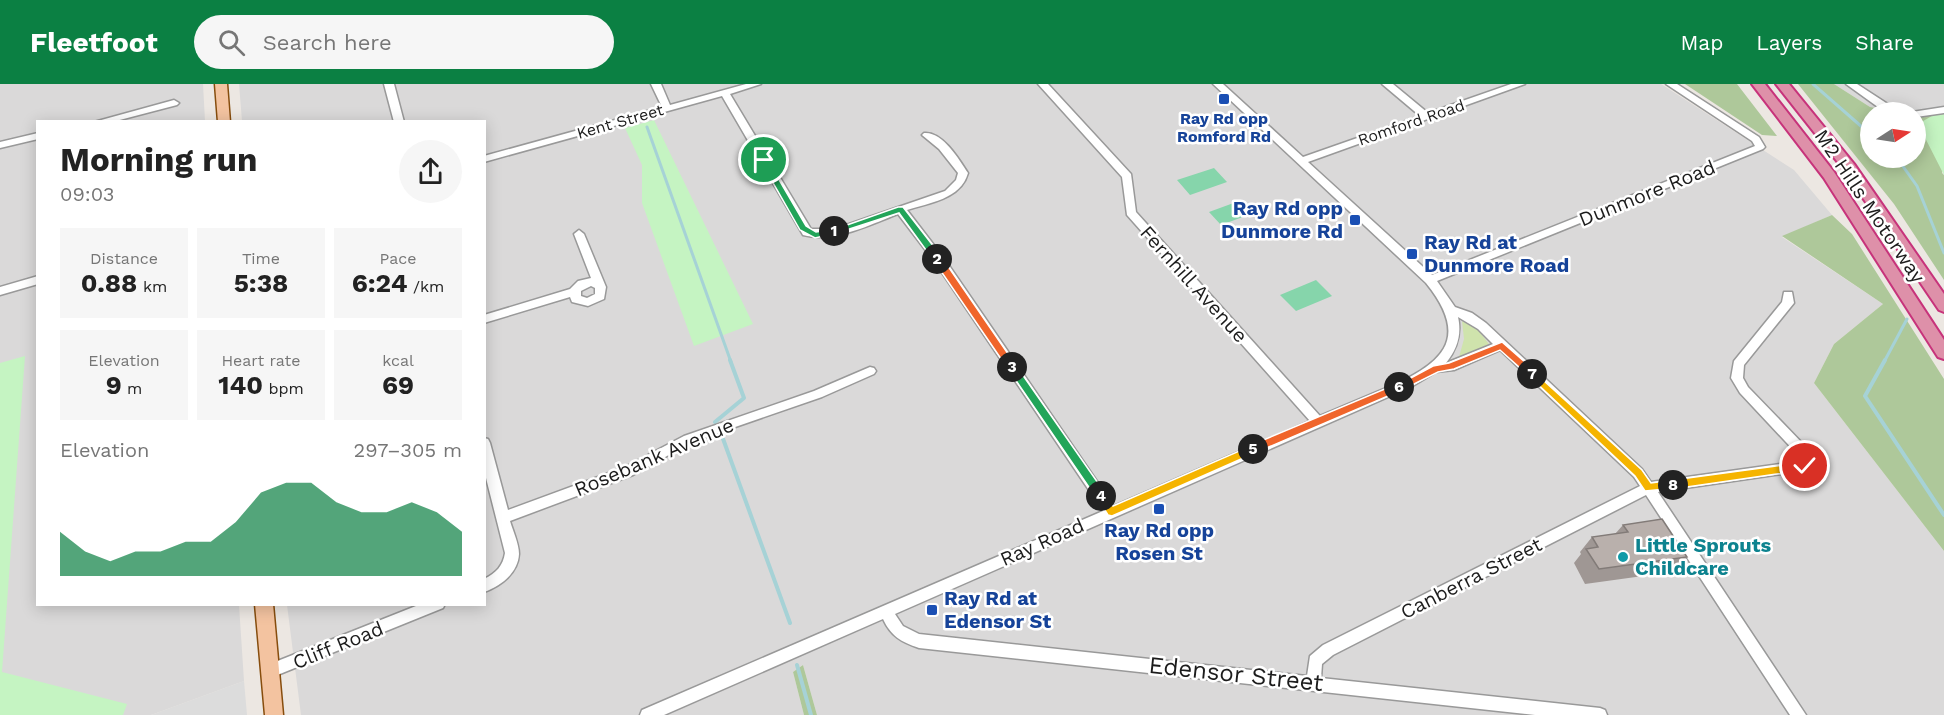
<!DOCTYPE html>
<html lang="en">
<head>
<meta charset="utf-8">
<style>
	:root { --surface:#fff; --page:#f6f6f6; --text:#222; --muted:#767676; --accent:#0b8043 }
	body { margin:0; font-family:"Work Sans",sans-serif; background:var(--page); color:var(--text); height:100vh; display:flex; flex-direction:column; font-size:22px; white-space:nowrap }
	* { box-sizing:border-box; margin:0 }
	p { font-size:20px; color:var(--muted) }
	.icon { flex:none; width:33px; height:33px; fill:none; stroke:currentColor; stroke-width:2; stroke-linecap:round; stroke-linejoin:round }
	.map { position:relative; flex:1; overflow:hidden }
	.details { position:absolute; left:36px; top:36px; width:450px; height:486px; display:flex; flex-direction:column; background:var(--surface); border-radius:0px; box-shadow:0 3px 15px #0003 }
	.details>* { flex:none }
	.needle { width:39px; rotate:78deg }
	.controls { position:absolute; left:1860px; top:18px; display:grid; gap:12px }
	.controls a { display:grid; place-items:center; width:66px; height:66px; border-radius:50%; background:var(--surface); box-shadow:0 3px 15px #0003; font-size:30px }
	.pin { position:absolute; display:grid; place-items:center; width:51px; height:51px; color:#fff; margin:-26px; border:3px solid #fff; border-radius:50%; box-shadow:0 2px 6px #0007 }
	.km { position:absolute; width:30px; height:30px; margin:-15px; border-radius:50%; background:#222; color:#fff; font-size:16px; line-height:30px; text-align:center }
	.round { display:grid; place-items:center; flex:none; width:63px; height:63px; border-radius:32px; background:var(--page) }
	.headline { display:flex; align-items:center; justify-content:space-between; height:102px; padding:0 24px }
	h1 { font-size:33px; font-weight:700; line-height:45px }
	.metrics { display:grid; grid-template-columns:repeat(3,1fr); gap:9px; height:102px; padding:6px 24px }
	.metrics div { display:grid; align-content:center; border-radius:0px; background:var(--page); text-align:center }
	.metrics b { font-size:26px; font-weight:700 }
	.metrics small { font-size:16px; font-weight:400 }
	.metrics p { font-size:16px }
	.chart { height:168px; padding:12px 24px }
	.chart p { display:flex; justify-content:space-between }
	.chart svg { width:100%; height:108px; margin-top:6px; fill:var(--accent); opacity:.7 }
	header { display:flex; align-items:center; gap:36px; box-sizing:border-box; height:84px; padding:0 30px; background:var(--accent); color:#fff }
	header strong { font-size:28px }
	nav { display:flex; gap:33px; margin-inline-start:auto; font-size:21px }
	.search { width:420px; height:54px; background:var(--page); display:flex; align-items:center; gap:15px; box-sizing:border-box; padding:0 21px; border-radius:33px; color:var(--muted); font-size:22px }
	.map>svg:first-child { display:block }
</style>
</head>
<body>
<header>
<strong>Fleetfoot</strong>
<div class="search"><svg class="icon" aria-label="search" viewBox="0 0 24 24"><circle cx="10" cy="10" r="6"/><path d="M15 15l6 6"/></svg>Search here</div>
<nav><a>Map</a><a>Layers</a><a>Share</a></nav>
</header>
<div class="map">
<svg width="1944" height="631" viewBox="0 0 1944 631">
	<rect width="100%" height="100%" fill="#ece7e2"/>
	<path fill="#dad9d9" d="M0,0H203L205,37L38,38V520L239,521L244,597L151,631H0Z
		M239,0H1661L1794,86L1832,131L1782,153L1883,220L1834,260L1814,299L1944,467V631H817L803,581L793,588L804,631H301L287,521L484,520V38L242,37Z
		M1834,0H1944V26L1897,28L1870,23Z"/>
	<path fill="#cfe3ac" d="M1462,237L1478,246L1489,260L1459,273L1464,255Z"/>
	<path fill="#aec89a" d="M1685,0H1737L1777,52L1762,51Z
		M1798,0H1834L1870,23L1897,28H1870V74H1916V28H1902L1944,25V78L1942,89L1944,91V196L1894,120Z
		M1832,131L1852,150L1944,295V467L1814,299L1834,260L1883,220L1782,152Z
		M803,581L817,631H804L793,588Z"/>
	<path fill="#c5f4c2" d="M1944,25V91L1918,40Z
		M654,36L753,240L694,262L642,119V81L625,44Z
		M25,272L2,588L127,620L123,631H0V279Z"/>
	<path fill="#86d5ab" d="M1214,84L1227,98L1190,111L1177,96Z
		M1239,117L1251,130L1221,141L1209,128Z
		M1316,196L1332,212L1296,227L1280,211Z"/>
	<path fill="#dcdcdc" d="M244,597L247,631H151Z"/>
	<g fill="none" stroke-linecap="round" stroke-linejoin="round">
		<path stroke="#a6d2d6" stroke-width="3" d="M1813,0L1870,50
			M647,43L731,278
			M1897,74L1917,102L1944,169
			M1884,278L1907,235"/>
		<path stroke="#a6d2d6" stroke-width="4" d="M1885,276L1865,312L1944,431
			M715,338L744,314L730,276
			M722,352L790,539
			M797,581L811,631"/>
		<g stroke="#999" stroke-width="3">
			<path id="minor" d="M384,0H394L404,38H394Z
				M651,0H661L670,21L746,0H761L730,10L811,145H827L849,140L945,107L956,96L958,89L939,65L922,51L924,49C942,47 959,75 968,89C961,115 929,119 907,126L944,174L1114,422L1310,337L1127,131L1122,93L1038,0H1048L1131,90L1136,128L1320,332C1341,323 1363,314 1384,305C1440,281 1473,257 1426,199L1213,0H1223L1303,73L1420,32L1382,0H1393L1428,29L1511,0H1525L1308,78L1432,191L1755,62L1752,57L1666,0H1677L1759,53L1765,63L1763,65L1437,197L1455,223L1472,229L1486,239L1642,385L1651,398L1801,377L1799,372L1740,309L1731,294L1734,277L1782,218L1784,208H1792L1794,219L1744,281L1743,294L1748,303L1807,364L1814,375L1809,386L1658,408L1806,631H1790L1646,411L1333,571L1322,580L1321,594L1600,624L1605,626L1607,631H1535L919,564C901,558 891,552 883,535L664,631H640L642,626L1103,427L936,180L898,130C869,141 835,159 803,151L722,12L484,78V72L662,23ZM1458,233L1478,245L1493,260L1446,279C1457,265 1462,251 1458,233ZM1500,266L1634,393L1640,402L1323,561L1310,572L1307,592L919,550L903,542L895,530L1411,303L1436,288L1454,286Z
				M1846,0H1857L1900,28H1888L1882,26Z
				M174,16L179,19L177,21L112,38H94Z
				M1944,23V29L1916,33V28H1912Z
				M38,49V55L0,64V58Z
				M579,146L584,150L606,203L604,215L588,222L572,218L570,213L484,239V231L570,205L578,197L591,194L574,150ZM591,202L595,204V210L587,214L581,212V207Z
				M38,192V200L0,211V203Z
				M870,283L874,284L876,287L874,290L822,313L692,358L633,391L510,437C513,447 519,460 519,470C518,489 501,502 484,508V495C496,489 503,482 505,469L484,386V354L488,355L490,359L508,426L625,383L684,352L814,307Z
				M421,520H445L443,524L270,594L265,592L263,587L265,582Z"/>
		</g>
		<g stroke="#874d0d" stroke-width="3">
			<path id="major" d="M215,0H227L230,38H218Z
				M255,520H273L283,631H265Z"/>
		</g>
		<g stroke="#c7337b" stroke-width="4">
			<path id="highway" d="M1752,0H1765L1834,88L1944,256V275L1938,273L1824,94Z
				M1776,0H1789L1854,80L1944,210V228L1939,226L1844,86Z"/>
		</g>
		<use href="#minor" fill="#fff" fill-rule="evenodd"/>
		<use href="#major" fill="#f3c3a0" fill-rule="evenodd"/>
		<use href="#highway" fill="#de90a9" fill-rule="evenodd"/>
	</g>
	<path fill="#9f9794" d="M1623,441L1687,473L1672,488L1585,500L1574,479L1581,470L1580,468L1592,453L1615,450Z"/>
	<path fill="#b9b0ac" stroke="#827b78" stroke-width="1.5" d="M1662,435L1687,473L1599,485L1586,465L1598,463L1592,453L1628,448L1623,441Z"/>
	<path fill="#22a559" stroke="#fff" stroke-width="1.5" d="M761,75H767L806,142L816,148L837,145V149L815,154L800,146L760,76Z"/>
	<path fill="#22a559" stroke="#fff" stroke-width="1.5" d="M898,123H903L941,172V177H934L899,129L834,150L830,147Z"/>
	<path fill="#f0652b" stroke="#fff" stroke-width="1.5" d="M934,172H941L1015,280V285H1008L934,177Z"/>
	<path fill="#22a559" stroke="#fff" stroke-width="1.5" d="M1012,279L1015,280L1105,409V415H1097L1008,285V280Z"/>
	<path fill="#f5b400" stroke="#fff" stroke-width="1.5" d="M1253,361L1258,365L1257,368L1112,432L1108,431L1096,412L1097,409H1105L1113,422Z"/>
	<path fill="#f0652b" stroke="#fff" stroke-width="1.5" d="M1399,299L1404,303L1402,306L1257,368L1253,369L1248,365L1249,362Z"/>
	<path fill="#f0652b" stroke="#fff" stroke-width="1.5" d="M1502,258L1535,287V292H1529L1500,266L1454,285L1438,288L1402,306H1396L1394,303L1433,282L1449,279Z"/>
	<path fill="#f5b400" stroke="#fff" stroke-width="1.5" d="M1532,286L1642,386L1651,399L1673,396L1678,401L1676,404L1645,407L1635,392L1529,292L1527,290Z"/>
	<path fill="#f5b400" stroke="#fff" stroke-width="1.5" d="M1805,378L1810,382L1805,386L1673,405L1667,401L1673,396Z"/>
	<g fill="#1a4fb4" stroke="#fff" stroke-width="2">
		<rect x="1218" y="9" width="12" height="12" rx="3"/>
		<rect x="1349" y="130" width="12" height="12" rx="3"/>
		<rect x="1406" y="164" width="12" height="12" rx="3"/>
		<rect x="1153" y="419" width="12" height="12" rx="3"/>
		<rect x="926" y="520" width="12" height="12" rx="3"/>
	</g>
	<circle fill="#0f9aa8" stroke="#fff" stroke-width="2" cx="1623" cy="473" r="6"/>
	<g text-anchor="middle" stroke-width="5" stroke-linejoin="round" paint-order="stroke">
		<g font-size="16" font-weight="bold" fill="#164399" stroke="#fff">
			<text x="1224" y="40">Ray Rd opp<tspan x="1224" dy="18">Romford Rd</tspan></text>
		</g>
		<g font-size="16" fill="#1c1c1c" stroke="#fff">
			<text transform="translate(620 37) rotate(-16)" y="6">Kent Street</text>
			<text transform="translate(1411 38) rotate(-19)" y="6">Romford Road</text>
		</g>
		<g font-size="20" fill="#1c1c1c" stroke="#fff">
			<text transform="translate(1647 109) rotate(-22)" y="7">Dunmore Road</text>
			<text transform="translate(1870 122) rotate(56)" y="7">M2 Hills Motorway</text>
			<text transform="translate(1194 200) rotate(48)" y="7">Fernhill Avenue</text>
			<text transform="translate(654 373) rotate(-23)" y="7">Rosebank Avenue</text>
			<text transform="translate(1042 458) rotate(-24)" y="7">Ray Road</text>
			<text transform="translate(1471 494) rotate(-27)" y="7">Canberra Street</text>
			<text transform="translate(338 561) rotate(-22)" y="7">Cliff Road</text>
		</g>
		<g font-size="20" font-weight="bold" fill="#164399" stroke="#fff" text-anchor="start">
			<text x="1343" y="131" text-anchor="end">Ray Rd opp<tspan x="1343" dy="23">Dunmore Rd</tspan></text>
			<text x="1424" y="165">Ray Rd at<tspan x="1424" dy="23">Dunmore Road</tspan></text>
			<text x="1159" y="453" text-anchor="middle">Ray Rd opp<tspan x="1159" dy="23">Rosen St</tspan></text>
			<text x="944" y="521">Ray Rd at<tspan x="944" dy="23">Edensor St</tspan></text>
		</g>
		<g font-size="20" font-weight="bold" fill="#0d838f" stroke="#fff" text-anchor="start">
			<text x="1635" y="468">Little Sprouts<tspan x="1635" dy="23">Childcare</tspan></text>
		</g>
		<g font-size="24" fill="#1c1c1c" stroke="#fff">
			<text transform="translate(1236 590) rotate(6)" y="8">Edensor Street</text>
		</g>
	</g>
</svg>
<div class="controls">
<a><svg class="needle" viewBox="-14 -14 28 28"><path d="M0-13l5 13h-10z" fill="#e53935"/><path d="M0 13l5-13h-10z" fill="#767676"/></svg></a>
</div>
<div class="pin" style="left:764px;top:76px;background:#1e9e55"><svg class="icon" aria-label="arrive" viewBox="0 0 24 24"><path d="M6 21V4h12l-3 4 3 4H6"/></svg></div>
<div class="pin" style="left:1805px;top:382px;background:#d93025"><svg class="icon" aria-label="check" viewBox="0 0 24 24"><path d="M5 12l5 5 9-10"/></svg></div>
<b class="km" style="left:834px;top:147px">1</b>
<b class="km" style="left:937px;top:175px">2</b>
<b class="km" style="left:1012px;top:283px">3</b>
<b class="km" style="left:1101px;top:412px">4</b>
<b class="km" style="left:1253px;top:365px">5</b>
<b class="km" style="left:1399px;top:303px">6</b>
<b class="km" style="left:1532px;top:290px">7</b>
<b class="km" style="left:1673px;top:401px">8</b>
<section class="details">
<div class="headline"><div><h1>Morning run</h1><p>09:03</p></div><a class="round"><svg class="icon" aria-label="share" viewBox="0 0 24 24"><path d="M12 15V3M7 8l5-5 5 5M5 13v7h14v-7"/></svg></a></div>
<div class="metrics">
<div><p>Distance</p><b>0.88<small> km</small></b></div>
<div><p>Time</p><b>5:38</b></div>
<div><p>Pace</p><b>6:24<small> /km</small></b></div>
</div>
<div class="metrics">
<div><p>Elevation</p><b>9<small> m</small></b></div>
<div><p>Heart rate</p><b>140<small> bpm</small></b></div>
<div><p>kcal</p><b>69</b></div>
</div>
<div class="chart"><p><span>Elevation</span>297–305 m</p>
<svg viewBox="0 0 160 44" preserveAspectRatio="none"><path d="M0 44V26L10 34L20 38L30 34L40 34L50 30L60 30L70 22L80 10L90 6L100 6L110 14L120 18L130 18L140 14L150 18L160 26V44z"/></svg>
</div>
</section>
</div>
</body>
</html>
